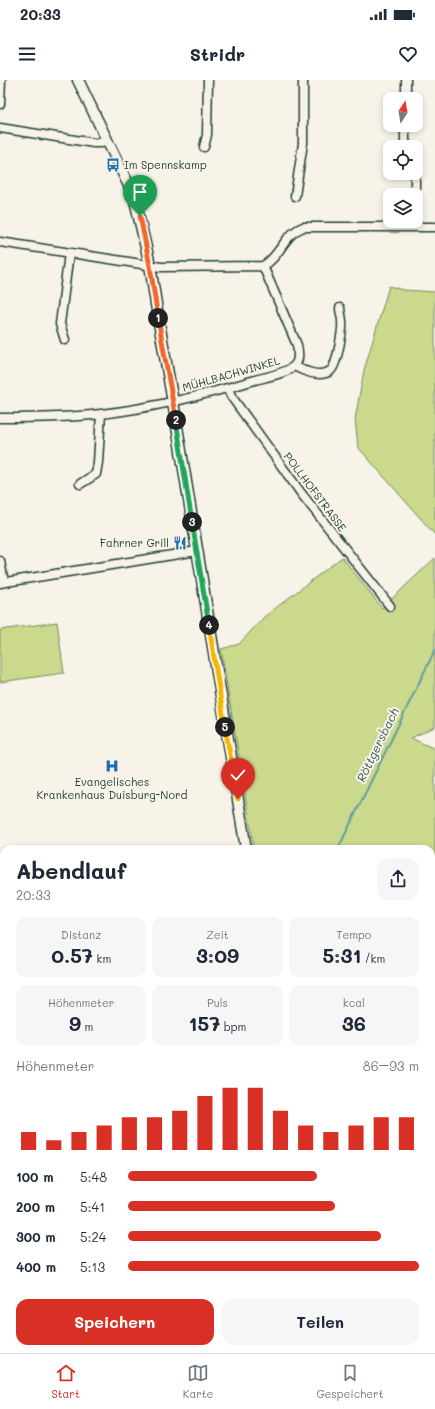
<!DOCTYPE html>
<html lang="de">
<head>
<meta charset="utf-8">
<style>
	:root { --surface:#fff; --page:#f6f6f7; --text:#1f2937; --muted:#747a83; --line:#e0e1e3; --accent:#d93025 }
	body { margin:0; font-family:Mali,sans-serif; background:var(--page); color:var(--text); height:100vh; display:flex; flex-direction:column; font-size:15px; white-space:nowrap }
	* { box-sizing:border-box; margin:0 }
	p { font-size:13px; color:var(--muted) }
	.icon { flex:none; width:22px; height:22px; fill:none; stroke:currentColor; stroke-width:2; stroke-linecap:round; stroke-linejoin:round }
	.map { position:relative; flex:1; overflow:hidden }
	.sheet { position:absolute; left:0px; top:765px; width:435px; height:508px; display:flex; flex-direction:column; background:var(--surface); border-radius:12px 12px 0 0; box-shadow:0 2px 6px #0003 }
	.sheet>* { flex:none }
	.needle { width:26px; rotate:12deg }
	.fabs { position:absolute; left:383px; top:12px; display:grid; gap:8px }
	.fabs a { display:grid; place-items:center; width:40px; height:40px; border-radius:8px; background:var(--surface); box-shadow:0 2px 6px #0003; font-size:20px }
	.pin { position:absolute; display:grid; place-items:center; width:34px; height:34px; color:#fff; margin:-41px -17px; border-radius:50% 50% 50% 0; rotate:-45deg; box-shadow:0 0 4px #0007 }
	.pin .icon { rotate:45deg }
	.km { position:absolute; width:20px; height:20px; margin:-10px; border-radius:50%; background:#222; color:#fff; font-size:11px; line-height:20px; text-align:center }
	.round { display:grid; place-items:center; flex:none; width:42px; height:42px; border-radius:12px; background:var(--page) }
	.overview { display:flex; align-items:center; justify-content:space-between; height:68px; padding:0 16px }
	h1 { font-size:22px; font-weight:800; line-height:30px }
	.metrics { display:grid; grid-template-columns:repeat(3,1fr); gap:6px; height:68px; padding:4px 16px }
	.metrics div { display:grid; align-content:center; border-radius:10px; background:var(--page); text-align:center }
	.metrics b { font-size:20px; font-weight:800 }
	.metrics small { font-size:11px; font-weight:400 }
	.metrics p { font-size:11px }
	.chart { height:112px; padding:8px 16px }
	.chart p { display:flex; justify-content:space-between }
	.chart svg { width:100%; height:72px; margin-top:4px; stroke:var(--accent); stroke-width:6 }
	.button { display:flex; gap:8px; margin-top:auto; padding:8px 16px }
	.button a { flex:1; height:46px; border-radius:12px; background:var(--accent); color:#fff; font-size:16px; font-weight:800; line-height:46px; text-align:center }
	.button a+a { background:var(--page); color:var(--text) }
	ul { padding:0 16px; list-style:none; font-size:13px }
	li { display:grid; grid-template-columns:64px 48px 1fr; align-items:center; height:30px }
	li i { height:10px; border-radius:5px; background:var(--accent) }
	.status { display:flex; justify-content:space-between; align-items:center; height:28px; padding:0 20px; background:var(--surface); direction:ltr }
	.status svg { height:11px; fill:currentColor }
	header { display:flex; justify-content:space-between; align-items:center; height:52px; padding:0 16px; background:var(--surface); font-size:18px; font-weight:800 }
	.dock { display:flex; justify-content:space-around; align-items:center; height:56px; border-top:1px solid var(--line); background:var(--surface); font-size:11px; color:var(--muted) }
	.dock a { display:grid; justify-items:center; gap:2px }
	.dock .active { color:var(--accent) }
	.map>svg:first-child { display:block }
</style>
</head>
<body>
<div class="status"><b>20:33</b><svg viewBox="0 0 49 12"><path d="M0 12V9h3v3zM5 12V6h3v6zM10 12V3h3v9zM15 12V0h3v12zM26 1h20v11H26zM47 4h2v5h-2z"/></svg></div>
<header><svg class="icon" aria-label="menu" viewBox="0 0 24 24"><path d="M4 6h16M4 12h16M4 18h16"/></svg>Stridr<svg class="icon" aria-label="heart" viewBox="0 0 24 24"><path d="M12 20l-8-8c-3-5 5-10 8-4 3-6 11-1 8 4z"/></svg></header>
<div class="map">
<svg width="435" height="1273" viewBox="0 0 435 1273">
	<rect width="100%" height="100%" fill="#f7f3e8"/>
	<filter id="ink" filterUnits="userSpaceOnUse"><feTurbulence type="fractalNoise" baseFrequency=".025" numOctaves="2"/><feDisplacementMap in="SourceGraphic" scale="8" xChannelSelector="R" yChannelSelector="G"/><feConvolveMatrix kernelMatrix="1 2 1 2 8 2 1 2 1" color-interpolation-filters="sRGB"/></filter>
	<g filter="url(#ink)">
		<path fill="#cbd98d" stroke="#758b60" d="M389,206L403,210L435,212V455L358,367L355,339L364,290Z
			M342,477L382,528L435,478V647L411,658L435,669V807L431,810V769H254L221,569L239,564L264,537Z
			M57,542L64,593L0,602V550Z
			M435,830V925L431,923V833Z
			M0,941L4,944V1111L0,1112Z
			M0,1130H4V1269H307L310,1273H0Z"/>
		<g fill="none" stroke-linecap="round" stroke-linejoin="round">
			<path stroke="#619da1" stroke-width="2" d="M338,769L435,570"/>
			<path stroke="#8dddea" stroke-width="12" d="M0,896L4,899
				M321,1269L324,1273"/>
			<g stroke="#1f3d34" stroke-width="11">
				<path id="minor" d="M406,19V0
					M0,24L1,0
					M405,45V61L408,67
					M0,48L94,63H101L107,61
					M204,67L207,55L208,0
					M415,115V93
					M295,116L303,63V0
					M0,162L161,187L263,186C281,176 283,155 303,147H435
					M65,260L60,244L69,173
					M294,286C303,291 320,298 330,291C337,287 343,249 342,241C342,237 340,232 340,228
					M228,308L231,316L301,413L390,526
					M0,338C34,338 67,338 101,334C153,328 205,315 255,300C266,297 288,293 295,285C300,279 298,271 297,265L263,186
					M80,404L96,394L98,382L101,334
					M0,481L4,502
					M0,503L197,471
					M431,994L435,995"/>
			</g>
			<g stroke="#1f3d34" stroke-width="13">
				<path id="tertiary" d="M78,0L134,116L150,185L158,237L173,322L246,769
					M431,1103L435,1104
					M0,1124L4,1123
					M378,1269L382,1273"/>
			</g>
			<use href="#minor" stroke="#f7f3e8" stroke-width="8"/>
			<use href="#tertiary" stroke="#f7f3e8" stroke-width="10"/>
		</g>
	</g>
	<g fill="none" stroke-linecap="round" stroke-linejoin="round" filter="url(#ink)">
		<g stroke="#fff" stroke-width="8">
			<path id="split-1" d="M140,136L150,186L158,238"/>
		</g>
		<g stroke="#fff" stroke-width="8">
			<path id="split-2" d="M158,238L176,340"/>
		</g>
		<g stroke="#fff" stroke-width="8">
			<path id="split-3" d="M176,340L192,442"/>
		</g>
		<g stroke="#fff" stroke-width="8">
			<path id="split-4" d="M192,442L209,545"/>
		</g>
		<g stroke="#fff" stroke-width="8">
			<path id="split-5" d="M209,545L225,647"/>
		</g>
		<g stroke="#fff" stroke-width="8">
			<path id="split-6" d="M225,647L238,719"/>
		</g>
		<use href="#split-1" stroke="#f0652b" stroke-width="5"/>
		<use href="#split-2" stroke="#f0652b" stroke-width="5"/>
		<use href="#split-3" stroke="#22a559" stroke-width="5"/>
		<use href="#split-4" stroke="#22a559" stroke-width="5"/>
		<use href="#split-5" stroke="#f5b400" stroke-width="5"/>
		<use href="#split-6" stroke="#f5b400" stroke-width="5"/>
	</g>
	<defs>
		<g id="bus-bare" transform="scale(1.08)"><path d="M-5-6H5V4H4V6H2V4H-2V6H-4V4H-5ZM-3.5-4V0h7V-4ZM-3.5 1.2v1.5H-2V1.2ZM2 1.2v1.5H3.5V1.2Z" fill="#1f6fb2" stroke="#f7f3e8" stroke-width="2.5" paint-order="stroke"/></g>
		<g id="restaurant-bare" transform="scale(1.08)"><path d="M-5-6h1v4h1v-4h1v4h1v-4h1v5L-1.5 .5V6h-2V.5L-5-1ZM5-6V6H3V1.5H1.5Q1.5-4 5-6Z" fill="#1f6fb2" stroke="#f7f3e8" stroke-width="2.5" paint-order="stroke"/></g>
		<g id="hospital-bare" transform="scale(1.08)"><path d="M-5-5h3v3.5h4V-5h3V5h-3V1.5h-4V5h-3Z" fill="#1f6fb2" stroke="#f7f3e8" stroke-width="2.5" paint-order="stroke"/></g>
	</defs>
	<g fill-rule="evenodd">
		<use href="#bus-bare" x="113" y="85"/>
		<use href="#restaurant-bare" x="180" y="463"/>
		<use href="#hospital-bare" x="112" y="686"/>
	</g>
	<g text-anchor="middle" stroke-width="4" stroke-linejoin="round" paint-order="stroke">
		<g font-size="11" fill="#1f3d34" stroke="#f7f3e8" text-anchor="start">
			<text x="124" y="89">Im Spennskamp</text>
			<text x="169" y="467" text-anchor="end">Fahrner Grill</text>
			<text x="112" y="706" text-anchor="middle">Evangelisches<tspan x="112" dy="13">Krankenhaus Duisburg-Nord</tspan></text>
		</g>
		<g font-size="11" fill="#1f3d34" stroke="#f7f3e8">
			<text transform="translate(231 294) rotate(-16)" y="4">MÜHLBACHWINKEL</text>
			<text transform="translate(315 412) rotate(53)" y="4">POLLHOFSTRASSE</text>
		</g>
		<g font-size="12" font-style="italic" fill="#355d58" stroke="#f7f3e8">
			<text transform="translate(378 665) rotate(-64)" y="4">Röttgersbach</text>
		</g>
	</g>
</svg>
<div class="fabs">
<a><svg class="needle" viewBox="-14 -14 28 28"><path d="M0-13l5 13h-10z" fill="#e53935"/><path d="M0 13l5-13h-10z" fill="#747a83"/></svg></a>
<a><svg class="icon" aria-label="locate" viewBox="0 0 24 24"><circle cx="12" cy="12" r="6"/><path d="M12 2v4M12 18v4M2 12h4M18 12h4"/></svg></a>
<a><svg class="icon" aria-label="layers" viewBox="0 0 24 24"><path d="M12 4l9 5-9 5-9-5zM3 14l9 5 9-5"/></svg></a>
</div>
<div class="pin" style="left:140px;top:136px;background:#1e9e55"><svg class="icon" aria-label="arrive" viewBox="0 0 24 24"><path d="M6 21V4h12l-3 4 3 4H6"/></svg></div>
<div class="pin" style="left:238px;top:719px;background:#d93025"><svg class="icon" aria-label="check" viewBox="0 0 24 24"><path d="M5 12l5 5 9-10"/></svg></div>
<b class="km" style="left:158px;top:238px">1</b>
<b class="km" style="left:176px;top:340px">2</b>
<b class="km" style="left:192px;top:442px">3</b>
<b class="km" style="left:209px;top:545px">4</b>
<b class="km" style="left:225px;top:647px">5</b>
<section class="sheet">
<div class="overview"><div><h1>Abendlauf</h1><p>20:33</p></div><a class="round"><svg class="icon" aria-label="share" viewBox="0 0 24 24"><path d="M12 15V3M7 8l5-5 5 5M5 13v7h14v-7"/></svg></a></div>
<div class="metrics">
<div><p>Distanz</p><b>0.57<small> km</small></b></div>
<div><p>Zeit</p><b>3:09</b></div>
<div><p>Tempo</p><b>5:31<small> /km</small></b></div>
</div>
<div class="metrics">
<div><p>Höhenmeter</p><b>9<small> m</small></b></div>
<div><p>Puls</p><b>157<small> bpm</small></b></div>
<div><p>kcal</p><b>36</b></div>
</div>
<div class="chart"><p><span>Höhenmeter</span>86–93 m</p>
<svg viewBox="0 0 160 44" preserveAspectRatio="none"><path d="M5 44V33M15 44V38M25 44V33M35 44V29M45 44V24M55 44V24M65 44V20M75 44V11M85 44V6M95 44V6M105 44V20M115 44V29M125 44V33M135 44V29M145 44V24M155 44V24"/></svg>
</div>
<ul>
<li><b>100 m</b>5:48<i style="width:65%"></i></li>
<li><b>200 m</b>5:41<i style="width:71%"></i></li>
<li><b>300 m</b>5:24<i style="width:87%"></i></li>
<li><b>400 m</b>5:13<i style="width:100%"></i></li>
</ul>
<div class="button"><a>Speichern</a><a>Teilen</a></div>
</section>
</div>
<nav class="dock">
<a class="active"><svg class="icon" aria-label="home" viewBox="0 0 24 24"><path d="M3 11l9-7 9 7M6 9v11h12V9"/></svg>Start</a>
<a><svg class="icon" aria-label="map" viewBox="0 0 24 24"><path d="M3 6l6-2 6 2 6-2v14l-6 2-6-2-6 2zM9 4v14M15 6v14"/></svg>Karte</a>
<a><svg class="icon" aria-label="saved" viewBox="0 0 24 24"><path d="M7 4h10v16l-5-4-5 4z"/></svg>Gespeichert</a>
</nav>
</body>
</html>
